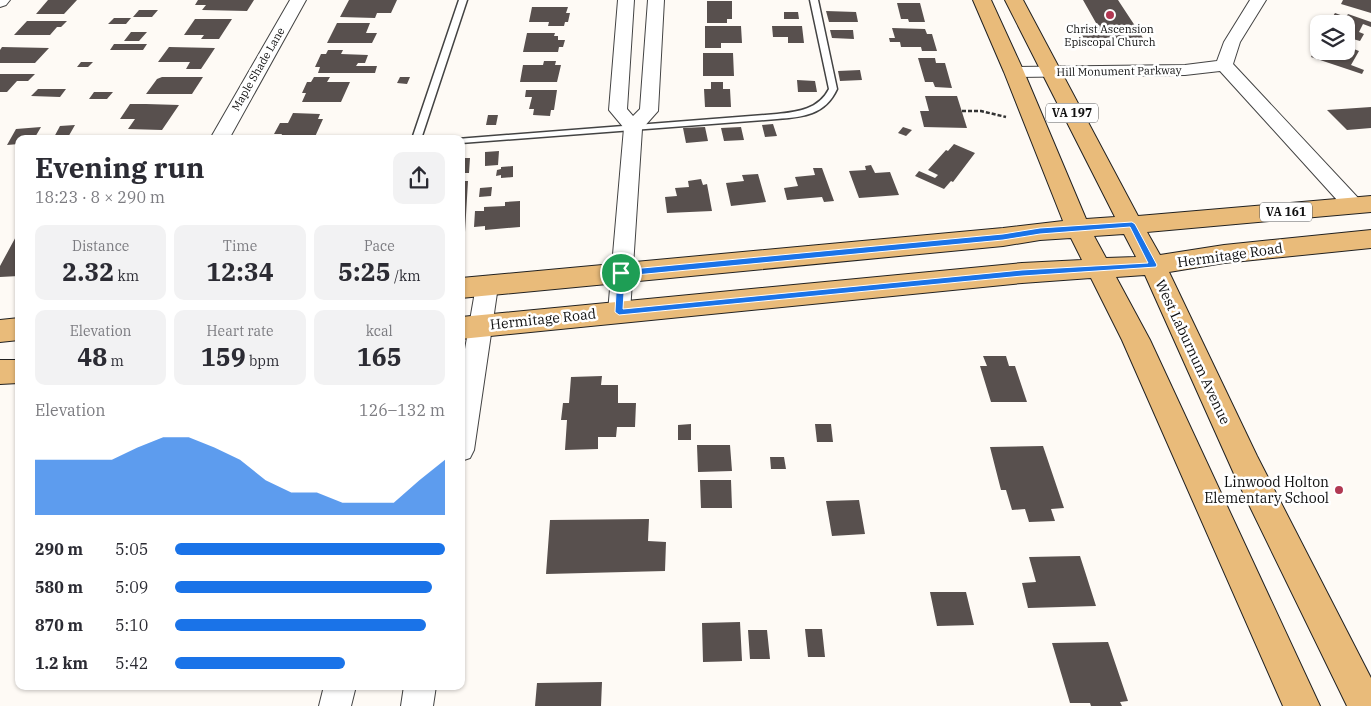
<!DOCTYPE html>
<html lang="en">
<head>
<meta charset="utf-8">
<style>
	:root { --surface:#fff; --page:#f2f2f3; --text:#2b2b33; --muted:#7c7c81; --accent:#1a73e8 }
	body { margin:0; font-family:"IBM Plex Serif",serif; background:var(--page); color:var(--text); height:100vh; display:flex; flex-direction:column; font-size:19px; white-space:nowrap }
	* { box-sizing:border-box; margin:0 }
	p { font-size:16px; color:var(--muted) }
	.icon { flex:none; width:28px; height:28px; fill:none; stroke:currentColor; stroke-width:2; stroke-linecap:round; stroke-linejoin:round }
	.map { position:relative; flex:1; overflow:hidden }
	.drawer { position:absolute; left:15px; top:135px; width:450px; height:555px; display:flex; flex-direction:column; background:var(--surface); border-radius:10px; box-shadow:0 1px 4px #0004 }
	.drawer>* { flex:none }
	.buttons { position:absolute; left:1310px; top:15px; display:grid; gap:10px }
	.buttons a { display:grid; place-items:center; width:45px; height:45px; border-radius:10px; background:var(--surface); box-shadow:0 1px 4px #0004; font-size:25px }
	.pin { position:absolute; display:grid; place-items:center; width:42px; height:42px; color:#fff; margin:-21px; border:2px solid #fff; border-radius:50%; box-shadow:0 1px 5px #0007 }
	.round { display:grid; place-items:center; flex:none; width:52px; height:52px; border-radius:10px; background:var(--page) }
	.summary { display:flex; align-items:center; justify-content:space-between; height:85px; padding:0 20px }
	h1 { font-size:28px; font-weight:700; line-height:38px }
	.figures { display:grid; grid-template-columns:repeat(3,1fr); gap:8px; height:85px; padding:5px 20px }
	.figures div { display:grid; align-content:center; border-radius:10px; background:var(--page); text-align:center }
	.figures b { font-size:25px; font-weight:700 }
	.figures small { font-size:14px; font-weight:400 }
	.figures p { font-size:14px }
	.chart { height:140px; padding:10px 20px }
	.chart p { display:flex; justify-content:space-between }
	.chart svg { width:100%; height:90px; margin-top:5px; fill:var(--accent); opacity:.7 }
	ul { padding:0 20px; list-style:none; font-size:16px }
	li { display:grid; grid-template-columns:80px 60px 1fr; align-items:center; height:38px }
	li i { height:12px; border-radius:6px; background:var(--accent) }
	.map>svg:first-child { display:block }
</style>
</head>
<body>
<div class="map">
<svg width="1371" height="706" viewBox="0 0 1371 706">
	<rect width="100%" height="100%" fill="#fefaf5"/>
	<path fill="#58504e" d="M48,0H77L64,14H36Z
		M198,0H254L247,11L202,10L206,5H195Z
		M349,0H397L391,13H377L375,18L340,17Z
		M1083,0H1118L1143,38L1084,39L1079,30H1100Z
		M1343,0H1371V13L1341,4Z
		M707,1H732V19H727V23H707Z
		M897,3H920L925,22H909L908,19H901Z
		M532,7H568L566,13H570L568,22H565L564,26H548L549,22H529Z
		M139,10H158L152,17H133Z
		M826,11L856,12L858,22H829Z
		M784,12H798L799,19H784Z
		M1335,13L1346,17L1348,14L1371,22V27L1363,24L1359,32L1364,34L1360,41L1346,37V24H1328Z
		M114,18H131L126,24H108Z
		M195,19H232L219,39H201L204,35H184Z
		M27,21H67L61,27H57L50,35H14Z
		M337,23H370L366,33H377L372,43H327Z
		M705,26H741L742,43H721V48H705Z
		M772,26H802L804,43H788V37H773Z
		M892,28L925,29L927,34H932L937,51H922L921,47H901L900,42H890L889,38H895Z
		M830,30H853L854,39L832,38Z
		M131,32H147L139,41H124Z
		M527,33H555L554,36H558V40H565L563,47H559L558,52H523Z
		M1319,42V51H1346V46L1359,51L1351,65L1364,70L1362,74L1311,57Z
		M114,44H147L143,50H110Z
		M2,47L49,48L35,63H0V50Z
		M169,47L215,48L201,69H186L190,62H158Z
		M328,50H343L341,54L368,55L365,63H358L356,66H377L375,73H318L320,67H315L321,54H326Z
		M703,53H733L734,76H703Z
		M918,58H935L936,63H945L952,88L935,87L933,82H925Z
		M544,61H556L555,65H561L557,82H520L523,65H543Z
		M81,62H93L88,67H77Z
		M860,70L862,80L840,81L838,71Z
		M0,74H35L28,81H17L7,92H0Z
		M162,77H203L192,94H146L157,79Z
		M314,77H330L327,82H350L341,102H302L306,93H302L307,82H311Z
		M400,77H410L407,84L397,83Z
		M797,80L815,81L817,92H798Z
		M711,82H723V89H730L731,107H705L704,89H711Z
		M38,89H66L60,97L31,96Z
		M526,90H557L554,110H551L550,116L533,115L534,109H529L532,97H525Z
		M94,92H113L107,99H89Z
		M925,96H957L967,128L924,127L920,111H929Z
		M130,104H146L179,105L162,130L128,129L135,119H120Z
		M1371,107V128L1347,130L1327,110Z
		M293,113L320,114L318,119H323L314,139H280L282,134H274L280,123H288Z
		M488,115H498L496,125H486Z
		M773,124L777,136L765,137L762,125Z
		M75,125L67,139H53L60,126Z
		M41,127L34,139H19V144L7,145L16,129Z
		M705,127L708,141L686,143L683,128Z
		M741,127L744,140L724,141L721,128Z
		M903,127L912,130L906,136L898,133Z
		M954,144L975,153L953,182L951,181L944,189L915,176L919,171L935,178L938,175L928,170L946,150L948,151Z
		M499,151L498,165L485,166V152Z
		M461,158H470L469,173H461Z
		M871,165L875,173L890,172L899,195L859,198L849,171L866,170L865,166Z
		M513,166V177L501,178V175L496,176L497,170L501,169V167Z
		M813,168H822L834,201L824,202L822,197L787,200L784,188L798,186L795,177L815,175Z
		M758,174L766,202L731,206L726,183L744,181L742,175Z
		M701,179L703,185L707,184L712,211L667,213L665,197L677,196L675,188L689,187L688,181Z
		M461,181H468L465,232L461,233Z
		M492,187L491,196L479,197L480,188Z
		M520,201V227L485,230V226L474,227L475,211H484V207L505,206V202Z
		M19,231V276L0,277V266Z
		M983,356H1006L1009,366H1015L1027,402H991L980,366H987Z
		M602,376L601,385H618V403H636L635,427H617L616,437H598V449L565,450L567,420H561L563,403H569L571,377Z
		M691,424V440H678V425Z
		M815,424H831L833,442H817Z
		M697,445H730L732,471L698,472Z
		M1043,446L1064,508L1051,509L1055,521L1029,522L1025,509L1012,510L1006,490H1001L990,447Z
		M770,457H784L786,469H771Z
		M700,480H731L732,508H701Z
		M859,500L865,534L832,536L826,501Z
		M649,519L648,541L666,542L665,571L546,574L550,520Z
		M1080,556L1096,606L1028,608L1022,583L1036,582L1029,557Z
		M930,592H966L974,625L937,626Z
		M740,622L742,661L703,662L702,623Z
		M805,629H822L825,657H808Z
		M748,630H767L770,659H750Z
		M1108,642L1128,701L1120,702L1122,706H1091L1090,703H1070L1052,643Z
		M602,682L601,706H535L537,683Z"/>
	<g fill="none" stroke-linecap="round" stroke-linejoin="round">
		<g stroke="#434343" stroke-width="3">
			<path id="lane" d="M459,0H467L421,139H412Z
				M810,0H818L837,89C825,115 803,117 777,119L461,143V139H457L777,114C798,112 819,109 829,89Z"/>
		</g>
		<g stroke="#434343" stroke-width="2">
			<path id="street" d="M0,0H10L6,5L0,7Z
				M290,0H306L229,139H210Z
				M618,0H634L627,109L633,116L640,109L648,0H664L658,111L642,129L630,312L627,318L619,321L611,318L608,312L624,128L609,110Z
				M1250,0H1266L1240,42L1233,64L1361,201L1364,206L1361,211L1354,213L1347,211L1220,71L1185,75L1014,77L1008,76L1005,72L1008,68L1014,67L1185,65L1217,61L1224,42Z
				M487,278L495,280L498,286L474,450L470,458L461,461V372L476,286L479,280Z
				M324,686H356L351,706H319Z
				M404,686H436L433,706H401Z"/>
		</g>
		<g stroke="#212121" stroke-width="2">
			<path id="primary" d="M973,0H991L1024,72L1086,219L1115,217L1005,0H1023L1138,216L1371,196V212L1147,232L1160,255L1224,245L1371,230V248L1224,263L1169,272L1257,456L1371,678V706H1347L1235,476L1145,275L1116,277L1150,340L1320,706H1283L1122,340L1091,278L1022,283L461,339V317L1022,263L1082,260L1071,238L1040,240L1003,246L461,298V278L1003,228L1063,221L1004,72ZM1124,234L1136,257L1106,258L1094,236Z
				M19,318V340L0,342V320Z
				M0,360H19V383L0,384Z"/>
		</g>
		<path stroke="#323232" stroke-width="2.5" stroke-dasharray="4 2" stroke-linecap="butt" d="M962,111H981L1006,117"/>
		<use href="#lane" fill="#fff" fill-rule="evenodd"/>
		<use href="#street" fill="#fff" fill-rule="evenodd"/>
		<use href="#primary" fill="#e9bb7a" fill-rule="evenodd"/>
	</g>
	<path fill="#1a73e8" stroke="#fff" fill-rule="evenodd" d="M1132,222L1135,224L1157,265L1156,267L1022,276L619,315L615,312L617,273L621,270L1003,234L1040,228ZM1130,227L1148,263L1022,270L623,309L625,276L1003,240L1040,234Z"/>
	<g fill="#b13852" stroke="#fff" stroke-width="2">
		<circle cx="1110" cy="15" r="5"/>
		<circle cx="1339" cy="490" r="5"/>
	</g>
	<g text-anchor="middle" stroke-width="5" stroke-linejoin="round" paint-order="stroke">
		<g font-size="11" fill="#101010" stroke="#fff">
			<text x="1110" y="33">Christ Ascension<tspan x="1110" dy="13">Episcopal Church</tspan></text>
		</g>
		<g font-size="11" fill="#101010" stroke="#fff">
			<text transform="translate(258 69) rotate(-60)" y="4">Maple Shade Lane</text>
			<text transform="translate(1119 71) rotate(-1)" y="4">Hill Monument Parkway</text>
		</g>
		<g fill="#fff" stroke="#585858" stroke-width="1">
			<rect x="1046" y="103.5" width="52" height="19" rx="4"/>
			<rect x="1260" y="202.5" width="52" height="19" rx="4"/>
		</g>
		<g font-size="12" font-weight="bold" fill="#101010">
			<text x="1072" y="117">VA 197</text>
			<text x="1286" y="216">VA 161</text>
		</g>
		<g font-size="14" fill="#101010" stroke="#fff">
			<text transform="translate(1230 255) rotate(-8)" y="5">Hermitage Road</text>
			<text transform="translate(543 319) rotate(-6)" y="5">Hermitage Road</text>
			<text transform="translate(1193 352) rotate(65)" y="5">West Laburnum Avenue</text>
		</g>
		<g font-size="14" fill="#101010" stroke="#fff" text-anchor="end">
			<text x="1329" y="487">Linwood Holton<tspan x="1329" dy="16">Elementary School</tspan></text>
		</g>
	</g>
</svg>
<div class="buttons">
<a><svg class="icon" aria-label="layers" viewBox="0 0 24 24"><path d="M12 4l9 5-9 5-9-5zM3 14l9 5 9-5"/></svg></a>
</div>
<div class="pin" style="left:621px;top:273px;background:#1e9e55"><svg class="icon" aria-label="arrive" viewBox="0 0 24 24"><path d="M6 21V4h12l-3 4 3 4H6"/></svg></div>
<section class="drawer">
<div class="summary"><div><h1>Evening run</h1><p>18:23 · 8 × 290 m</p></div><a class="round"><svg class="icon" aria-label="share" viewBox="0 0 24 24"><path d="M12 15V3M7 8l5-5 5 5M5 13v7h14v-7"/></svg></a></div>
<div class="figures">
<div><p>Distance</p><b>2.32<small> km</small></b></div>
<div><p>Time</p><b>12:34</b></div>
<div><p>Pace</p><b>5:25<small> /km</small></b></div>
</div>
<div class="figures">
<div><p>Elevation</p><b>48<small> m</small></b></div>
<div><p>Heart rate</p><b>159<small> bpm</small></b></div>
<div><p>kcal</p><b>165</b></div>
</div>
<div class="chart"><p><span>Elevation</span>126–132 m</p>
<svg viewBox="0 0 160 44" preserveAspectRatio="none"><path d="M0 44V17L10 17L20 17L30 17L40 11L50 6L60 6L70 11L80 17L90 27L100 33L110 33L120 38L130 38L140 38L150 27L160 17V44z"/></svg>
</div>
<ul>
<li><b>290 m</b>5:05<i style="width:100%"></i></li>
<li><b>580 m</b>5:09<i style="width:95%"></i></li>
<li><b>870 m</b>5:10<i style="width:93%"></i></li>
<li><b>1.2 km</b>5:42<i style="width:63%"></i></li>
</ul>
</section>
</div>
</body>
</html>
